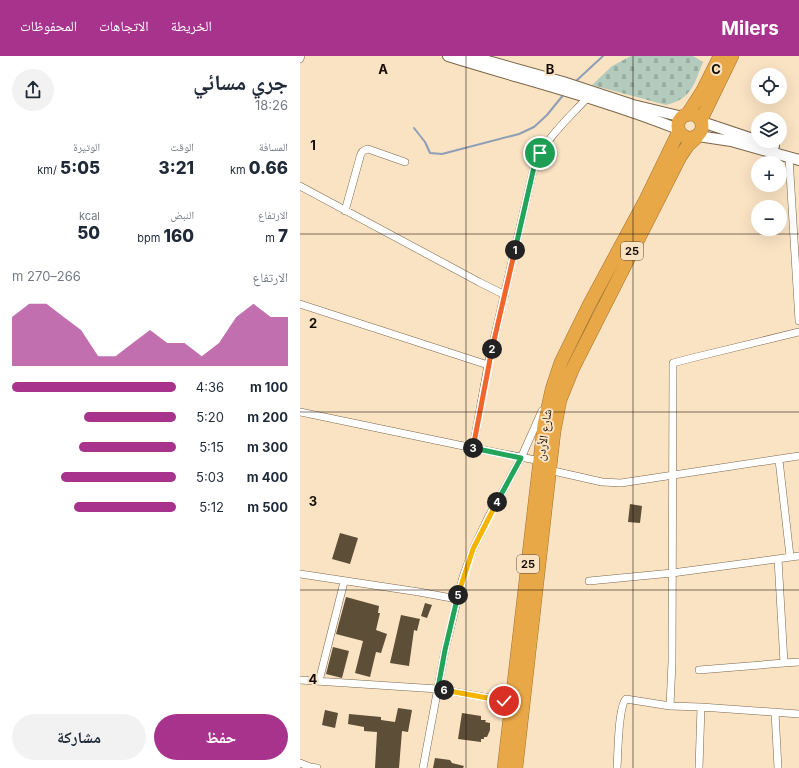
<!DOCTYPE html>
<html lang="ar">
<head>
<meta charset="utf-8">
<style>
	:root { --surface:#fff; --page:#f2f2f3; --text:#1f2937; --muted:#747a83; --accent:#a7338d }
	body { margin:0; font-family:Inter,"Noto Naskh Arabic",sans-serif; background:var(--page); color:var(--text); direction:rtl; height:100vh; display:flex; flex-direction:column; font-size:15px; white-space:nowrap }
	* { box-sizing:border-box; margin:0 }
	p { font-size:13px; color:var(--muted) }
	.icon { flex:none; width:22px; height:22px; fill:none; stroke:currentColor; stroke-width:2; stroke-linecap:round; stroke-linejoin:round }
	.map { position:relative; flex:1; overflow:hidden; direction:ltr }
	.drawer { display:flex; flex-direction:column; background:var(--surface); width:300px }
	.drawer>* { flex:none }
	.fabs { position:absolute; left:451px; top:12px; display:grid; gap:8px }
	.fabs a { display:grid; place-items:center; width:36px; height:36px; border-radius:50%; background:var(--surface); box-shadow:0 4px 16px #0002; font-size:20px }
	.pin { position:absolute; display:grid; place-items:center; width:34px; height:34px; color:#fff; margin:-17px; border:2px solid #fff; border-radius:50%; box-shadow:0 1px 4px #0007 }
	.km { position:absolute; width:20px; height:20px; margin:-10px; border-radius:50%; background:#222; color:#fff; font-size:11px; line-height:20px; text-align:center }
	.round { display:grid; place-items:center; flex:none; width:42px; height:42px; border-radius:21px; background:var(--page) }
	.headline { display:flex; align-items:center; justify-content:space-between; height:68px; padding:0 12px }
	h1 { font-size:22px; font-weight:800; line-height:30px }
	.metrics { display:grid; grid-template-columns:repeat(3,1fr); gap:6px; height:68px; padding:4px 12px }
	.metrics div { display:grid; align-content:center }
	.metrics b { font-size:17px; font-weight:800 }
	.metrics small { font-size:11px; font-weight:400 }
	.metrics p { font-size:11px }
	.chart { height:112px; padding:8px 12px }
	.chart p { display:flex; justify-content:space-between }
	.chart svg { width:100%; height:72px; margin-top:4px; fill:var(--accent); opacity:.7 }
	.primary-button { display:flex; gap:8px; margin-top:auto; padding:8px 12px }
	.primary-button a { flex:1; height:46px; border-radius:24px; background:var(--accent); color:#fff; font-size:16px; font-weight:800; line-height:46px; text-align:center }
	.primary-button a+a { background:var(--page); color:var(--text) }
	ul { padding:0 12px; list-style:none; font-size:13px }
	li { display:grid; grid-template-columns:64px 48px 1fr; align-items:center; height:30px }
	li i { height:10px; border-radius:5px; background:var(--accent) }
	header { display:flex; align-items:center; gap:24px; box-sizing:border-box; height:56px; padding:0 20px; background:var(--accent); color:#fff }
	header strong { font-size:19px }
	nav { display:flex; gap:22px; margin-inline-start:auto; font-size:14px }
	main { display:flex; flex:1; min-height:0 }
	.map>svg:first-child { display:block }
</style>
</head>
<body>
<header>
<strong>Milers</strong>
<nav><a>الخريطة</a><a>الاتجاهات</a><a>المحفوظات</a></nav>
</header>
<main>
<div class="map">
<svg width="499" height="712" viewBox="0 0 499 712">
	<defs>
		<pattern id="cemetery-stones" width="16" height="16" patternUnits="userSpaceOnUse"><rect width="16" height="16" fill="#b3cbbd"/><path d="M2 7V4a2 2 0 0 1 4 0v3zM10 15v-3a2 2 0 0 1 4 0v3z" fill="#99ada1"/></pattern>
	</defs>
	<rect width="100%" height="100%" fill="#fae3c3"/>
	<path fill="url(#cemetery-stones)" d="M331,0H393L403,6C394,28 392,43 366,49L292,29L312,10Z"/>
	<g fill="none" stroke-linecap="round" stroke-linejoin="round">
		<path stroke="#8d9eb6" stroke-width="2" d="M275,26L303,0
			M114,72L125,86L130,97L142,98L219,78L234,71L247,59L264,38"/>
	</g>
	<path fill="#5d4e37" d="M330,448L342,450L340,467L328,466Z
		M40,477L58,482L50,508L32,503Z
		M46,541L79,550L78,557H80L76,574L87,578L81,597L76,596L70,621L55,617L63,585L36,578Z
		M125,547L132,549L127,562L121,560Z
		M101,559L120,563L117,575L114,574L109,610L90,607Z
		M33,591L49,595L42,622L26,618Z
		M98,652L112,654L108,676L102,675L99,712H75L77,676L64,675V671L48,668L49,658L81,661V664L95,666Z
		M25,654L38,657L35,672L22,669Z
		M162,657L181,660V664H186L185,666L190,667V674L187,681H184V683H181V686L158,683Z
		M135,702L150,704L152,707L164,710L163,712H133Z"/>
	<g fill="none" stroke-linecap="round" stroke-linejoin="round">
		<g stroke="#7b674a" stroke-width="8">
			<path id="street" d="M0,3L1,0
				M489,101L499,265
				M0,130L179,226L205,239
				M45,155L60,101C61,96 63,94 68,93L105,106
				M0,248L188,309
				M0,356L173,392L241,405
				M173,392L188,309L234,111C246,81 267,64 288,41L289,39
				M479,404L490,500
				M249,414L302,426L321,427L499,400
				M478,503L484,607L499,606
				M0,518L119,536L157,543
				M289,525L372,517L499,500
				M399,614L484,607
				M0,624L138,633L213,646
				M19,625L44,526
				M370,650L372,606L373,307L392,302L499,276
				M475,656L478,712
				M0,707L10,711
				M10,712V711L17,712
				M123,712L145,594L163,521L173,493L189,460L221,402L242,355
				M317,712C318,699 318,651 326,643L370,650L401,651L499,658
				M399,712L401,651"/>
		</g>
		<g stroke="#7b674a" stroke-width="12">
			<path id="secondary" d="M148,0C225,24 303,43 378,73
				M170,0L263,26L333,49L383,61
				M402,66L474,90
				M398,80L431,85L499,104"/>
		</g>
		<g stroke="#9f7230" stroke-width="14">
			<path id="highway" d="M378 70a12 12 0 1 1 24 0a12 12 0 1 1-24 0Z
				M387,59L403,34L420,0
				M401,64L432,0
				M204,712L244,369L252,333L261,306L289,249L346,143L379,75
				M216,712L254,376L260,344L273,312L380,101L388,89L396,82"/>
		</g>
		<use href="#street" stroke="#fff" stroke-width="7"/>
		<use href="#secondary" stroke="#fff" stroke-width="10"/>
		<use href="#highway" stroke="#e9a847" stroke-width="13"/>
	</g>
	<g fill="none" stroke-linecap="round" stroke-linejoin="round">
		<g stroke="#fff" stroke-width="8">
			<path id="split-1" d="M215,194L234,111L240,97"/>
		</g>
		<g stroke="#fff" stroke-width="8">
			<path id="split-2" d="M192,293L215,194"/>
		</g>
		<g stroke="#fff" stroke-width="8">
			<path id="split-3" d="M173,392L192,293"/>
		</g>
		<g stroke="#fff" stroke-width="8">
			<path id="split-4" d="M173,392L221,402L197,446"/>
		</g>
		<g stroke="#fff" stroke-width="8">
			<path id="split-5" d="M158,539L173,493L197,446"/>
		</g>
		<g stroke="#fff" stroke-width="8">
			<path id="split-6" d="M144,634L138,632L145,594L158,539"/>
		</g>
		<g stroke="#fff" stroke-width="8">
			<path id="split-7" d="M144,634L204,645"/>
		</g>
		<use href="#split-1" stroke="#22a559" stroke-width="5"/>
		<use href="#split-2" stroke="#f0652b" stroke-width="5"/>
		<use href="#split-3" stroke="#f0652b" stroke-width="5"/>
		<use href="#split-4" stroke="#22a559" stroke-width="5"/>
		<use href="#split-5" stroke="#f5b400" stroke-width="5"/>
		<use href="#split-6" stroke="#22a559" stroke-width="5"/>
		<use href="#split-7" stroke="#f5b400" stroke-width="5"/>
	</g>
	<path fill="none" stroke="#150d04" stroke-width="1" stroke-opacity="0.55" d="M166,0V712M333,0V712M0,178H499M0,356H499M0,534H499"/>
	<g text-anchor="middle" stroke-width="4" stroke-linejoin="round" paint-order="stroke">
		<g fill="#fae3c3" stroke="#5a4d3d" stroke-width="1">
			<rect x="321" y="186" width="22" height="18" rx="3"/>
			<rect x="217" y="499" width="22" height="18" rx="3"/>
		</g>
		<g font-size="11" font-weight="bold" fill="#150d04">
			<text x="332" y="199">25</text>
			<text x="228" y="512">25</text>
		</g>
		<g font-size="12" fill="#150d04" stroke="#fae3c3">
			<text transform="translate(244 379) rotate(-82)" y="4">شارع الأردن</text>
		</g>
	</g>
	<g font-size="13" text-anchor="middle" font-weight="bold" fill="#150d04" stroke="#fae3c3" stroke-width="4" stroke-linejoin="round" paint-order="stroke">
		<text x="83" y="18">A</text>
		<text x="250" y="18">B</text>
		<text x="416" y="18">C</text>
		<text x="13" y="94">1</text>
		<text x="13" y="272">2</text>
		<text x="13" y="450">3</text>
		<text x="13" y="628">4</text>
	</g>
</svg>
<div class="fabs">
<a><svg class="icon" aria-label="locate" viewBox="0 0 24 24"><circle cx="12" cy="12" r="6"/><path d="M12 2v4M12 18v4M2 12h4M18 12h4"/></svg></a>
<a><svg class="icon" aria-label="layers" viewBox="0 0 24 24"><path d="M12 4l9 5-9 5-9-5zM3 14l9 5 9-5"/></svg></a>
<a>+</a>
<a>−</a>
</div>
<div class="pin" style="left:240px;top:97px;background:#1e9e55"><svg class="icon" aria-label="arrive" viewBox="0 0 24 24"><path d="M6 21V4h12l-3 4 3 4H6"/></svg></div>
<div class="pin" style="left:204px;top:645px;background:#d93025"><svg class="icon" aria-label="check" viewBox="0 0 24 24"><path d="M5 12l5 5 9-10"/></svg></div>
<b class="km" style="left:215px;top:194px">1</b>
<b class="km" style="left:192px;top:293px">2</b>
<b class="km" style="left:173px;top:392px">3</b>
<b class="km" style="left:197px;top:446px">4</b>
<b class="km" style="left:158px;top:539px">5</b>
<b class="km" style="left:144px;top:634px">6</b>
</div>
<section class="drawer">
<div class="headline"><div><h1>جري مسائي</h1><p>18:26</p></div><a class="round"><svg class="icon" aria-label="share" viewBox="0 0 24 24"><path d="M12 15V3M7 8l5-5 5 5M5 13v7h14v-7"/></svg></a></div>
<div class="metrics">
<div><p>المسافة</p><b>0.66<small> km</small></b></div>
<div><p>الوقت</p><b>3:21</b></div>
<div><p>الوتيرة</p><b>5:05<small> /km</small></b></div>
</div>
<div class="metrics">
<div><p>الارتفاع</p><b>7<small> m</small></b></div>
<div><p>النبض</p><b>160<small> bpm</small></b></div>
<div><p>kcal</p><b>50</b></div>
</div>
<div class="chart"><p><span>الارتفاع</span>266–270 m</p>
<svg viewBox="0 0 160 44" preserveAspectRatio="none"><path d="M0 44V14L10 6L20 6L30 14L40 22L50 38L60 38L70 30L80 22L90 30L100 30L110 38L120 30L130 14L140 6L150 14L160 14V44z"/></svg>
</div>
<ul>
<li><b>100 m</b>4:36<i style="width:100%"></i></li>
<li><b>200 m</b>5:20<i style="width:56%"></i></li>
<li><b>300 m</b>5:15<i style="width:59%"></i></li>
<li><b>400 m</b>5:03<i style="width:70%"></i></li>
<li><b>500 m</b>5:12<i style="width:62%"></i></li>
</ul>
<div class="primary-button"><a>حفظ</a><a>مشاركة</a></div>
</section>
</main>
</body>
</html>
